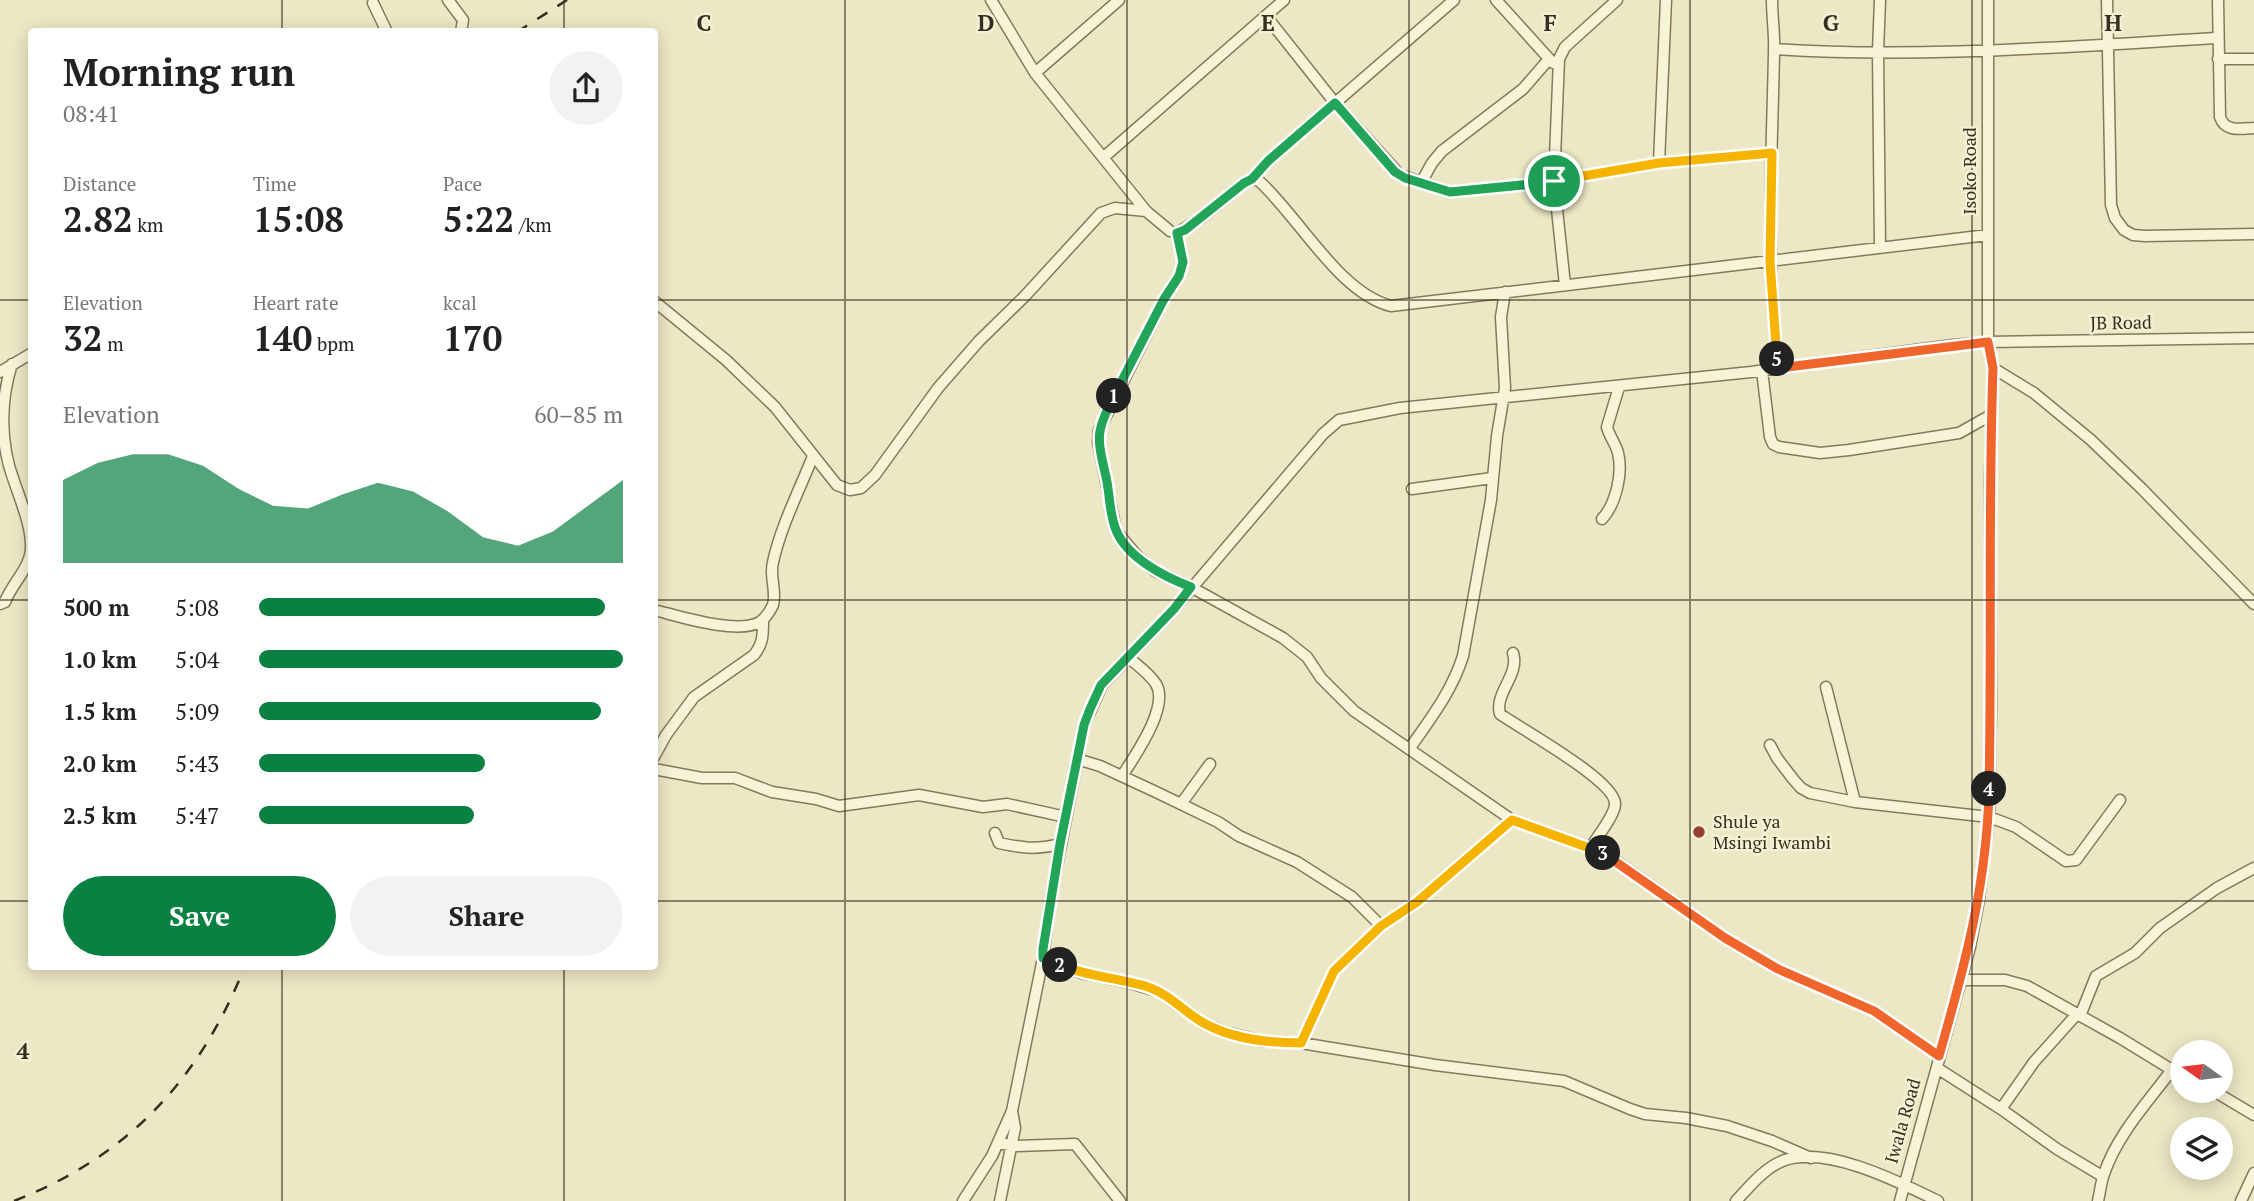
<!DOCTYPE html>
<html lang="en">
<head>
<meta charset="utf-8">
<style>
	:root { --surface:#fff; --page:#f2f2f2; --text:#222; --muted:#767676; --accent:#0b8043 }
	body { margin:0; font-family:"PT Serif",serif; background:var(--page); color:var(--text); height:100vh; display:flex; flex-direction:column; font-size:26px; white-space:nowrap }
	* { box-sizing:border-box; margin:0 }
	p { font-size:23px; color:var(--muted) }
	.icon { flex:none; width:38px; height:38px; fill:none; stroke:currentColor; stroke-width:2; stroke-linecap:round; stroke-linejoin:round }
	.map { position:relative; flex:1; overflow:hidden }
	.side { position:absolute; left:28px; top:28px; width:630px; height:942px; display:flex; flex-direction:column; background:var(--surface); border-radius:7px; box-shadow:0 4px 18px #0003 }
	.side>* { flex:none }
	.needle { width:46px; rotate:284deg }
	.buttons { position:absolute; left:2170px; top:1040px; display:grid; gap:14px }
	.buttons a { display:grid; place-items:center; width:63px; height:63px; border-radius:50%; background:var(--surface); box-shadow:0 4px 18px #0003; font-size:35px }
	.pin { position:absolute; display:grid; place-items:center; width:60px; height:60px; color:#fff; margin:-30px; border:4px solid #fff; border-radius:50%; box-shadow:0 2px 7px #0007 }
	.km { position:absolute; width:35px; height:35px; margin:-18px; border-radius:50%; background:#222; color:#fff; font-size:19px; line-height:35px; text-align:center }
	.round { display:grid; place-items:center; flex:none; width:74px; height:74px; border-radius:37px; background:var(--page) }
	.summary { display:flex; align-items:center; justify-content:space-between; height:119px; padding:0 35px }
	h1 { font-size:38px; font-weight:700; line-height:52px }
	.stats { display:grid; grid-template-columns:repeat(3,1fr); gap:10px; height:119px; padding:7px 35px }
	.stats div { display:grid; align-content:center }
	.stats b { font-size:35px; font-weight:700 }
	.stats small { font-size:19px; font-weight:400 }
	.stats p { font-size:19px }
	.chart { height:196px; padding:14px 35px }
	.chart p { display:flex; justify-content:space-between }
	.chart svg { width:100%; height:126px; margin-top:7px; fill:var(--accent); opacity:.7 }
	.action { display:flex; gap:14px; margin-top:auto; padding:14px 35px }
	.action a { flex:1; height:80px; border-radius:42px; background:var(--accent); color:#fff; font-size:28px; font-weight:700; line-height:80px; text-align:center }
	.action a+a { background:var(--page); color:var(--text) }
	ul { padding:0 35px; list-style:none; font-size:23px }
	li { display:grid; grid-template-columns:112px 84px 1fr; align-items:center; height:52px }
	li i { height:18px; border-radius:9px; background:var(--accent) }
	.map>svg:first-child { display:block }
</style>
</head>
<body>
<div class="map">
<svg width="2254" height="1201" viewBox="0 0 2254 1201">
	<rect width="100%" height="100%" fill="#ece7c4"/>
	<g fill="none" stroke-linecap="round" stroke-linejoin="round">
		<g stroke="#86795b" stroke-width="13">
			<path id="minor" d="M448,0L463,20L461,32
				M991,0L1035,73L1146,211
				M1496,0L1553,63
				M1772,0C1772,18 1775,36 1774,53C1772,158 1765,264 1779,368
				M1880,0L1878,51L1880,248
				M2107,0L2111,205L2115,218L2124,230L2133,235L2145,236L2254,234
				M2218,0L2220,117C2225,132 2240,129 2254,128
				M373,3L387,32
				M1266,16L1335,103L1400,175L1450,192L1543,183L1551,188L1555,199
				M1774,49C1921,59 2072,46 2218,38
				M2218,59H2254
				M1035,73L1119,0
				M1104,157L1284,0
				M1659,163L1666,0
				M1252,179L1268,161L1454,0
				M1554,181L1659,163L1772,153
				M1421,183L1432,163L1442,151L1523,89L1549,59
				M1177,233L1183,262L1179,276L1164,299L1099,430L1098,442L1116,531L1138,557L1155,571L1191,587L1283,638L1307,657L1321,678L1354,711L1512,820L1606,854L1725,938L1778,969L1874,1011L1939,1056
				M1565,285L1554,181L1559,59L1565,47L1617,0
				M654,301L726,360L775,407L837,485L850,490L861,488L875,475L938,388L979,341L1024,297L1101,213L1115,208L1146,211L1170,231L1177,233L1200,219L1244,183L1252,179L1259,181C1299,217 1339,293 1391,306L1988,235
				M1993,368L2034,393L2091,440L2142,489L2254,604
				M1762,371L1770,437L1773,444L1779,447L1820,453L1849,450L1959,433L1991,415
				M0,372L32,353
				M1412,489L1492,478
				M1602,519C1616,504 1623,473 1618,453C1616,444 1609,436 1607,427L1619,387
				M0,604L5,602C11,585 30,568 31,549C32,527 21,502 14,481C0,444 0,401 12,364
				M654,610C679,616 737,635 760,622C766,618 770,611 773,605C777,591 769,576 773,562C781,526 799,491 813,456
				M1513,653C1520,675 1494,693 1500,714C1521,729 1616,781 1615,804C1615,815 1597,837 1591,847
				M1826,687L1855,802
				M1770,745L1777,758L1793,779L1801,788L1810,793L1855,802L1989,817L2016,827L2066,861L2076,860L2120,800
				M1410,748C1431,718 1452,691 1463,656L1491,500L1497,436L1505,388L1501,317L1505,292
				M654,757L666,735L694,697L754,655C763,644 763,635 763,621
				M1077,759L1100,766L1156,792L1218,822L1239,836L1297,862L1352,897L1381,926
				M654,769L702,778H735L772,792L816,799L839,806L919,795L983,807L1007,804L1066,817
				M1122,776C1134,757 1170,707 1156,684C1150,674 1137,665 1128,657
				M1181,804L1210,764
				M995,833L999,843C1023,848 1035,850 1060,844
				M1043,958L1081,973L1130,983L1160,992L1203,1023L1225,1032L1261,1041L1301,1043L1435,1065L1564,1081L1630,1109L1645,1114L1686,1118L1727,1126L1772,1141L1811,1158
				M1961,980H2005L2027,986L2120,1038L2182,1076
				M2080,1016L2096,976L2135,953L2160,928L2217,888L2254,868
				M1301,1043L1334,971L1381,926L1417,902L1512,820
				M1937,1068L2001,1109L2057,1149L2102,1176
				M2212,1090L2254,1115
				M2001,1109L2034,1062L2077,1014
				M999,1143L1015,1146L1075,1144L1120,1201
				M963,1201L992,1156L1012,1111L1043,958L1050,902L1084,725L1102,685L1174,609L1323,434L1339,420L1400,408L1751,372L1953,345L1988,342L2254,338
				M1000,1201L1015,1128L1012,1111
				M1736,1201C1750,1186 1765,1167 1785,1160C1829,1146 1899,1182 1938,1201
				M1900,1201L1970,947L1979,899L1989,817L1991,706L1990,481L1993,368L1988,342V0
				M2098,1201C2100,1192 2101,1182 2104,1174C2117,1135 2147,1103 2171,1071
				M2241,1201L2254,1173"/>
		</g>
		<use href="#minor" stroke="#f7f3d7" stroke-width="10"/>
		<path stroke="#372e1f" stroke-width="2.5" stroke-dasharray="12 12" stroke-linecap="butt" d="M517,32L567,0
			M14,1201C129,1156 200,1079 245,966"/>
	</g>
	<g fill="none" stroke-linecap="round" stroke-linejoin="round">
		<g stroke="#fff" stroke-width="14">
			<path id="split-1" d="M1114,396L1164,299L1179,276L1183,262L1177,233L1185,230L1244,183L1252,179L1268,161L1335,103L1395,172L1405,178L1450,192L1543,183L1550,188L1555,199L1554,181"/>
		</g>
		<g stroke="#fff" stroke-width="14">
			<path id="split-2" d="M1060,965L1043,958V949L1060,844L1084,725L1090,709L1101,685L1174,609L1191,587C1165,577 1127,558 1116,530C1109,513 1110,494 1106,477C1097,437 1095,433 1114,396"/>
		</g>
		<g stroke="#fff" stroke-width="14">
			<path id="split-3" d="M1060,965C1089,977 1119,978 1148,987C1169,994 1183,1011 1202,1022C1231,1039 1268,1043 1301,1043L1334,971L1381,926L1417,902L1512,820L1603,853"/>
		</g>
		<g stroke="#fff" stroke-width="14">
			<path id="split-4" d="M1603,853L1725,938L1778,969L1874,1011L1939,1056C1965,965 1987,884 1989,789"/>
		</g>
		<g stroke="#fff" stroke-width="14">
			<path id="split-5" d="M1777,359L1779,368L1988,342L1993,368C1988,508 1992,648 1989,789"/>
		</g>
		<g stroke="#fff" stroke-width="14">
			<path id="split-6" d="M1554,181L1659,163L1772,153L1770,262L1777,359"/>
		</g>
		<use href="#split-1" stroke="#22a559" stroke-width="9"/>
		<use href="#split-2" stroke="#22a559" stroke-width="9"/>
		<use href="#split-3" stroke="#f5b400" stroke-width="9"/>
		<use href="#split-4" stroke="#f0652b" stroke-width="9"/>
		<use href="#split-5" stroke="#f0652b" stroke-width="9"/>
		<use href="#split-6" stroke="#f5b400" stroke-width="9"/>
	</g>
	<path fill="none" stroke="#372e1f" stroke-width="2" stroke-opacity="0.55" d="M282,0V32M564,0V32M845,0V1201M1127,0V1201M1409,0V1201M1690,0V1201M1972,0V1201M0,300H32M654,300H2254M0,600H32M654,600H2254M0,901H32M654,901H2254M282,966V1201M564,966V1201"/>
	<circle fill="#923f2e" stroke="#f4f0d4" stroke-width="2.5" cx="1699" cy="832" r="7"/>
	<g text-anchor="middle" stroke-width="5" stroke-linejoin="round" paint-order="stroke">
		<g font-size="18" fill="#372e1f" stroke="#f4f0d4">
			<text transform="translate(1970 171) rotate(-90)" y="6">Isoko Road</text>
			<text transform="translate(2121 323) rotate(-1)" y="6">JB Road</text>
			<text transform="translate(1903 1121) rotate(-74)" y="6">Iwala Road</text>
		</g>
		<g font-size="18" fill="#372e1f" stroke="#f4f0d4" text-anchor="start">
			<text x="1713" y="828">Shule ya<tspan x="1713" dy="21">Msingi Iwambi</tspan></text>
		</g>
	</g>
	<g font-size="23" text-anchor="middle" font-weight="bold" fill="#372e1f" stroke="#f4f0d4" stroke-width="5" stroke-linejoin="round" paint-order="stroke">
		<text x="704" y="31">C</text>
		<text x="986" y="31">D</text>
		<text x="1268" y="31">E</text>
		<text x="1550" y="31">F</text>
		<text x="1831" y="31">G</text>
		<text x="2113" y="31">H</text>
		<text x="23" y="1059">4</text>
	</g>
</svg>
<div class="buttons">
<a><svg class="needle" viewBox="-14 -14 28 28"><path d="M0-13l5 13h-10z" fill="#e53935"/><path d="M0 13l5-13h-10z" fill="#767676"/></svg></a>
<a><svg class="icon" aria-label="layers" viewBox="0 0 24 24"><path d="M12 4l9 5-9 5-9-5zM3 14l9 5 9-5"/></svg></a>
</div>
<div class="pin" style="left:1554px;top:181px;background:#1e9e55"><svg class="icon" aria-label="arrive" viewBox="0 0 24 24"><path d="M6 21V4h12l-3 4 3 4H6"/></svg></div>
<b class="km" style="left:1114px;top:396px">1</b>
<b class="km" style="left:1060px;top:965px">2</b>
<b class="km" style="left:1603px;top:853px">3</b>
<b class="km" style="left:1989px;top:789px">4</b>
<b class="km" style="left:1777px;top:359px">5</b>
<section class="side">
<div class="summary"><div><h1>Morning run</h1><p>08:41</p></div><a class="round"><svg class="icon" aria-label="share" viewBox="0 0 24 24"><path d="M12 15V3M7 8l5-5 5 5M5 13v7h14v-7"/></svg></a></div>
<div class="stats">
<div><p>Distance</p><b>2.82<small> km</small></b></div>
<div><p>Time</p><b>15:08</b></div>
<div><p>Pace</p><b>5:22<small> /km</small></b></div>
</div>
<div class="stats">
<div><p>Elevation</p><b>32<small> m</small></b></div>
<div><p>Heart rate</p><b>140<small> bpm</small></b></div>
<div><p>kcal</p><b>170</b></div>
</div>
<div class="chart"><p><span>Elevation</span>60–85 m</p>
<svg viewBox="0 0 160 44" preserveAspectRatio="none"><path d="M0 44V15L10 9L20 6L30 6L40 10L50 18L60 24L70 25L80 20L90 16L100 19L110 26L120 35L130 38L140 33L150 24L160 15V44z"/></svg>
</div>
<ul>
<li><b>500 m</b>5:08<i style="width:95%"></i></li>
<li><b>1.0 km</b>5:04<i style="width:100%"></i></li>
<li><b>1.5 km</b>5:09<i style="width:94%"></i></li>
<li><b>2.0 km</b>5:43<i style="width:62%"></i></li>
<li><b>2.5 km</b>5:47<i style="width:59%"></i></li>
</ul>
<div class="action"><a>Save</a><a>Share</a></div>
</section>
</div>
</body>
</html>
